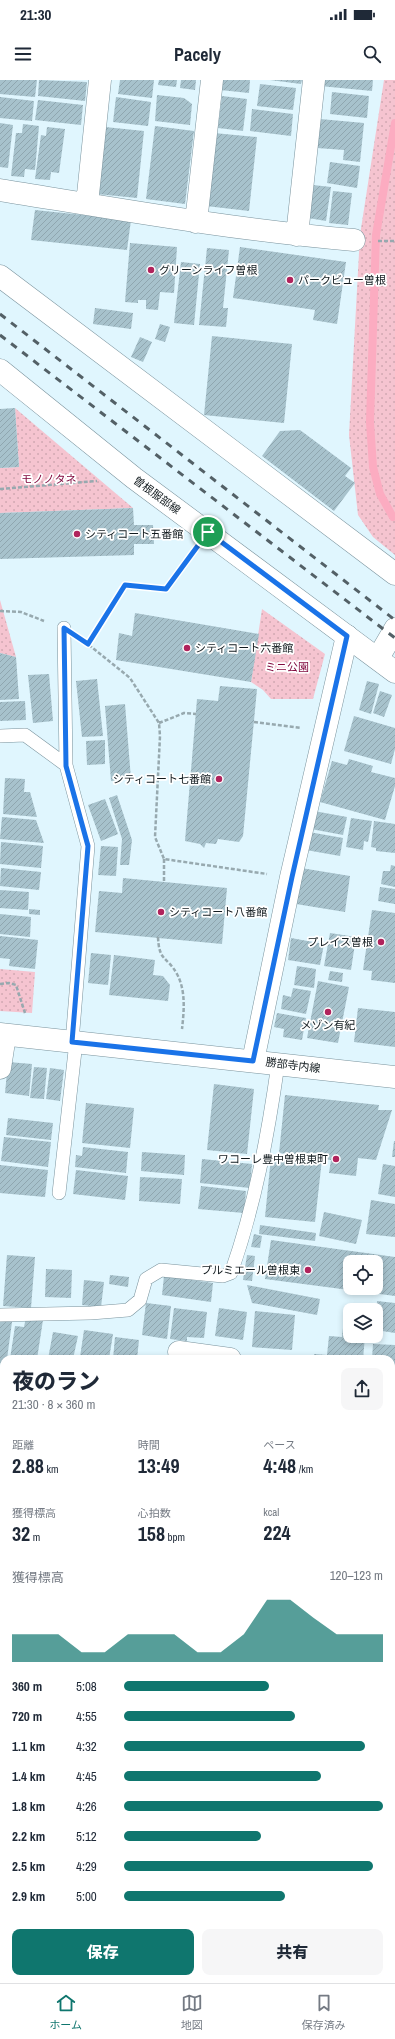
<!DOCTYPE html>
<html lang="ja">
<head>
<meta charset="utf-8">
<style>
	:root { --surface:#fff; --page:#f6f6f7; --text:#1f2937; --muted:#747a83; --line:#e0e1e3; --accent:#0f766e }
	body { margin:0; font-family:"Archivo Narrow","Noto Sans JP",sans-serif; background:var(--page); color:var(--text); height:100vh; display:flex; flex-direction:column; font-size:15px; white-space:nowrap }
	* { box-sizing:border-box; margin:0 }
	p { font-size:13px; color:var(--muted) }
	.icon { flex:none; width:22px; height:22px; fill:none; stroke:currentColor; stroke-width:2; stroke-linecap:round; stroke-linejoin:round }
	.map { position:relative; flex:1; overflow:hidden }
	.sheet { position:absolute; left:0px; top:1275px; width:395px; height:628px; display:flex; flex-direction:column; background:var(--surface); border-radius:12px 12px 0 0; box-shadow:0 2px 6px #0003 }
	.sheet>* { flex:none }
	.buttons { position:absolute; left:343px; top:1175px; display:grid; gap:8px }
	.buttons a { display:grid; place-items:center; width:40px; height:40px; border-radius:8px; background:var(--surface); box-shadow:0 2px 6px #0003; font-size:20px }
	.pin { position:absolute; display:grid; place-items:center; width:34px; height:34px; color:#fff; margin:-17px; border:2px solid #fff; border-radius:50%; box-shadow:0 1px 4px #0007 }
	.round { display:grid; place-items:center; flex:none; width:42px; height:42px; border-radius:8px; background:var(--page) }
	.headline { display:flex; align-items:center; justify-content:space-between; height:68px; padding:0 12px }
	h1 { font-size:22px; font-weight:800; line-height:30px }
	.metrics { display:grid; grid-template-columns:repeat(3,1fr); gap:6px; height:68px; padding:4px 12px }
	.metrics div { display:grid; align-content:center }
	.metrics b { font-size:20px; font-weight:800 }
	.metrics small { font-size:11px; font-weight:400 }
	.metrics p { font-size:11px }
	.chart { height:112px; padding:8px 12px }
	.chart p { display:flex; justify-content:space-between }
	.chart svg { width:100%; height:72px; margin-top:4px; fill:var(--accent); opacity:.7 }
	.button { display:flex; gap:8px; margin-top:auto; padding:8px 12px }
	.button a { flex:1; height:46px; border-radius:8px; background:var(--accent); color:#fff; font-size:16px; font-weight:800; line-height:46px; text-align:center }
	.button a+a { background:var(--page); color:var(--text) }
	ul { padding:0 12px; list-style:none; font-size:13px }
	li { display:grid; grid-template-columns:64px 48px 1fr; align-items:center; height:30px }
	li i { height:10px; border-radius:5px; background:var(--accent) }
	.status { display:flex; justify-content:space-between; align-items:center; height:28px; padding:0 20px; background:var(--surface); direction:ltr }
	.status svg { height:11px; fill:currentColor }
	header { display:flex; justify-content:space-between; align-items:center; height:52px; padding:0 12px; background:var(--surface); font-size:18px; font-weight:800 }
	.dock { display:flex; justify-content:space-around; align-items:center; height:56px; border-top:1px solid var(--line); background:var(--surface); font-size:11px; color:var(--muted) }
	.dock a { display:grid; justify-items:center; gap:2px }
	.dock .selected { color:var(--accent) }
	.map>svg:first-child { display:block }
</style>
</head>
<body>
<div class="status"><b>21:30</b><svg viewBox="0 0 49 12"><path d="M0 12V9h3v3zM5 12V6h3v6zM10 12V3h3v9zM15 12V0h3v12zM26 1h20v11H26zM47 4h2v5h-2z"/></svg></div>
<header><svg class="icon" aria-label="menu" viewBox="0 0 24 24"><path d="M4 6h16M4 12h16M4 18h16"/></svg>Pacely<svg class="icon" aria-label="search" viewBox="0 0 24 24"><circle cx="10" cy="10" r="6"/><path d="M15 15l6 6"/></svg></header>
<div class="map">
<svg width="395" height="1903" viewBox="0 0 395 1903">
	<defs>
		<pattern id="green-dots" width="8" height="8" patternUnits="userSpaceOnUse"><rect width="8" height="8" fill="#f5c4d0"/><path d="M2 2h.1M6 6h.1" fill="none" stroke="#d1a8b2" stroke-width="1.8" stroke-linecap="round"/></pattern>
		<pattern id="forest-firs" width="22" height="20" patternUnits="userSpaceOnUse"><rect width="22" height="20" fill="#faa9bf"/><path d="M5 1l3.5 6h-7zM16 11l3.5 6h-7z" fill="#d591a4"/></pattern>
		<pattern id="water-ripples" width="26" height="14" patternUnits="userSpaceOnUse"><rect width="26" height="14" fill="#fcacc1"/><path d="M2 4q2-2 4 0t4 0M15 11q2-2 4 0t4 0" fill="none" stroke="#d793a5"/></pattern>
		<pattern id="building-hatch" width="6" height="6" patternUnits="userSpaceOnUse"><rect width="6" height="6" fill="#a7c2cc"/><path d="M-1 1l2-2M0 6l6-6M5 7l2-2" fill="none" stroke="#8fa6af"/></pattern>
	</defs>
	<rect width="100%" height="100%" fill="#e0f6fe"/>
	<path fill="#ccf0fe" d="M391,1565H395V1845L391,1842Z"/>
	<path fill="url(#green-dots)" d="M384,0H395V475L373,457L358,435L349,355L360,155Z
		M15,328L133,428L0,433V388L19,387Z
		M0,520L16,577L0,573Z
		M262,529L325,574L313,619H271L263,610L251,602Z
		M0,889L35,892L32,933L0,931Z"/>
	<path fill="url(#forest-firs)" d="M391,1842L395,1844V1903H339L331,1899H391Z"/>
	<path fill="url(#water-ripples)" d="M391,1606L395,1609V1647L391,1657Z
		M391,1763L395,1764V1835L391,1833Z"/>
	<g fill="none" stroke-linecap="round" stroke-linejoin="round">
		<path stroke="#fcacc1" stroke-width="8" d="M393,437L380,414L373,387L370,342L376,155L395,43"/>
	</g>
	<path fill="url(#building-hatch)" fill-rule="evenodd" d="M0,0H37L35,17L0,14Z
		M39,0L87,2L85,21L38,16Z
		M120,0H154L152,18L118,14Z
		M159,0H177L176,7L158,5Z
		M181,0H196L195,10L180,8Z
		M221,0H250L249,13L220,10Z
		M270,0H302L301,4Z
		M321,0H373L372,11L320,6Z
		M260,4L296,8L293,30L257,26Z
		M332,12L369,16L367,38L330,34Z
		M157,15L184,18L192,24L190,45L155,41Z
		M222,16L247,19L243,51L218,48Z
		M0,17L34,21L32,41L0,38Z
		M116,17L151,22L148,46L113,42Z
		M38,20L83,25L81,45L35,40Z
		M252,29L293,34L291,56L250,51Z
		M320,39L364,43L360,82L343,80L344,70L317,68Z
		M0,43L13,45L8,88L0,87Z
		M23,44L39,46L35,90L25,89L24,97L11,96L16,53H22Z
		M155,46L194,51L185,124L146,119Z
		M47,47L65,49L59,93L51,92L50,100L35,99L41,55L46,56Z
		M105,47L144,51L137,118L97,114Z
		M214,53L257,57L249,131L206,126Z
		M330,82L360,86L357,108L327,103Z
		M313,105L331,107L326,141L308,138Z
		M333,111L352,113L348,145L329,143Z
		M35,130L131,140L127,170L31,160Z
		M130,163L177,167L174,213L160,212L158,230L146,229V220H138V223L125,222Z
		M240,167L346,182L337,244L313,240L315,230L233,218Z
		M207,168L229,170L223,228H228L226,247L199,245Z
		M181,182L200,184L194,245L174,243Z
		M95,228L133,233L131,249L93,244Z
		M160,244L170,247L165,262L155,259Z
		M212,256L292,264L284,343L204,335Z
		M140,257L152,262L143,282L131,277Z
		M15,328L19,387L0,388V329Z
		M300,350L351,388L345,396L355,403L334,431L262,376L280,351Z
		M133,428L134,445H153L154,464H134V475L0,479V433Z
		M135,533L259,554L251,602L116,580L119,553L132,556Z
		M0,573L16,577L19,619L0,620Z
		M49,594L53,641L33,643L28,595Z
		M97,599L103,656L82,657L76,601Z
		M367,601L379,604L371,634L359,630Z
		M220,606L257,609L243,756L239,762L218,759L216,764L206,763L204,768L200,764L185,761L197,619L218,621Z
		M380,611L392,615L384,637L373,633Z
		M25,621L26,640L0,641V622Z
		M125,624L131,699L111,701L105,626Z
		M354,636L395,648V669L391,684L344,671Z
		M105,660V684L87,685L86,661Z
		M349,679L373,686L371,692L395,698V706L385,740L320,722L332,681L347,685Z
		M5,698L25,699L24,712H30L37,737L3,734Z
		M117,715L132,760L129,785H120L122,759L109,718Z
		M105,719L118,754L101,761L88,725Z
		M314,731L347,737L343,755L311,749Z
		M2,737L36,740L44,763L0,759Z
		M351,738L372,741L368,762L364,761L363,770L346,767Z
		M374,741L395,744V773L376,771V768L371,767Z
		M309,752L343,758L340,776L306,770Z
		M1,762L43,766L41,788L0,784Z
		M101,766L118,767L116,796L98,795Z
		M391,785L395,786V807L381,804L383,791H390Z
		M1,788L41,792L39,810L0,806Z
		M301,788L350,796L345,832L296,824Z
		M123,798L227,808L222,864L95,852L99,811L122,813Z
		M380,807L395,809V824L378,821Z
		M0,810L29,812L28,830L0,828Z
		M29,829L40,830V835L29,834Z
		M372,830L395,833V903L371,900L372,891L363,890Z
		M0,834L31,837L30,857L0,854Z
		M330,853L356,857L351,890L324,886Z
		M0,856L38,860L35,889L9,886L10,879L0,878Z
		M291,858L324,864L320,885L288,880Z
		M91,873L111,875L108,905L88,903Z
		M114,875L155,880L153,895L163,896L170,905L168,921L109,915Z
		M297,886L316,889L314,908L294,905Z
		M330,891L343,893L342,902L328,900Z
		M318,901L349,907L338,963L307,958Z
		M293,908L311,911L306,934L281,929L283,915L291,917Z
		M358,928L395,932V967L354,962Z
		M277,933L306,938L302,960L283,957L284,949L274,947Z
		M8,982L32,984L29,1016L5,1013Z
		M34,987L47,988L44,1019L30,1018Z
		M50,988L64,990L60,1021L46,1019Z
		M214,1004L254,1009L247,1074L207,1070Z
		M285,1015L379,1025L378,1030H392L376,1080L358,1078L356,1096L329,1093L331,1080L322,1079L315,1142L265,1137L271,1077L314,1082V1077L279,1073Z
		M86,1023L134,1028L130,1068L82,1063Z
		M8,1038L53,1043L51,1060L6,1055Z
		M4,1057L51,1062L48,1087L1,1081Z
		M394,1061H395V1077H392Z
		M83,1067L128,1072L126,1093L75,1087L76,1075L82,1076Z
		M142,1072L185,1075L184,1095L141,1091Z
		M202,1079L252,1084L250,1108L200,1103Z
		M383,1084L395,1086V1117L378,1114Z
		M0,1085L48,1090L45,1117L0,1113Z
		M76,1090L128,1096L125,1120L73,1114Z
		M140,1097L182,1099L180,1124L139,1121Z
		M201,1106L246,1111L244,1133L198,1129Z
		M371,1120L395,1124V1157L366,1154Z
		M324,1132L362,1140L356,1164L319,1156Z
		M260,1145L316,1153L315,1161L259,1154Z
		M254,1154L262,1156L260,1168L251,1167Z
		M271,1160L395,1177V1216L265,1199ZM350,1182H376V1208H350Z
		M7,1175L35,1177L31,1228L3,1226Z
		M247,1175L255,1176L252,1201L243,1200Z
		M46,1189L72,1190L71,1218L45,1217Z
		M110,1195L129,1197L128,1207L109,1204Z
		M164,1196L213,1203L211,1222L162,1215Z
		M84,1200L104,1202L101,1227L82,1225Z
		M247,1205L320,1219L317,1235L252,1223Z
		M377,1221L395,1223V1253L376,1250Z
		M146,1223L171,1226L167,1259L142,1255Z
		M174,1228L207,1232L204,1258L187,1257V1261L170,1259Z
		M219,1228L247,1232L243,1260L215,1256Z
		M255,1231L295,1235L292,1270L252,1267Z
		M26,1237L43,1240L37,1279H10L15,1246L24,1247Z
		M0,1240L12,1242L7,1279H4V1284L0,1283Z
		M343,1248L350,1249V1256H365L363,1279H314V1274L327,1275L329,1256L342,1257Z
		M84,1250L113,1254L109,1279L80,1277Z
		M53,1252L78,1256L73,1279H48Z
		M115,1257L139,1260L137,1279H113Z
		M373,1264L395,1265V1339H391V1279H372Z
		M0,1310H4V1359H0Z
		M2,1403H4V1437L0,1436Z
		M391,1450L395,1451V1489L391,1488Z
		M0,1458H4V1477H0Z
		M391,1504L395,1505V1540L391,1539Z
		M0,1511H4V1551H0Z
		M0,1591H3L1,1619H0Z
		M1,1624H4V1649L3,1650Z
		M0,1654H3L4,1658V1691L0,1692Z
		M0,1748L4,1750V1786L0,1792Z
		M1,1847L4,1850V1899H19L17,1903H3L0,1901Z
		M196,1899H205V1903H197Z
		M213,1899H219L220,1903H213Z"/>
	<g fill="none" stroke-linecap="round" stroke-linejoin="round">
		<g stroke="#7a939d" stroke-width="14">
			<path id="service" d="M64,548L66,685
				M0,656L25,655L66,685L88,766L72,962
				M59,1113L76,962
				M0,1235L91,1233L128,1230L140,1220L146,1199L161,1190L223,1196L231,1193C255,1125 268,1055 278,984"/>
		</g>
		<g stroke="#7a939d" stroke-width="23">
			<path id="minor" d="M0,110C118,129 235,150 354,160
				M87,124L100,0
				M196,142L212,0
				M297,155L314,0
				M0,196L395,494
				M378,578L395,549
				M253,981L291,797L347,556
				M0,988L5,955
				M179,1272L230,1279
				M0,1387L4,1388
				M391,1407L395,1406
				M0,1578L4,1579
				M0,1723L4,1721
				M0,1823L4,1816
				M240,1899V1903"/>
		</g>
		<g stroke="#7a939d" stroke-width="23">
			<path id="tertiary" d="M0,290L134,398L395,592
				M0,954L395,997"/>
		</g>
		<path stroke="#97a9af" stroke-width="2.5" stroke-dasharray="4 2" stroke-linecap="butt" d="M378,161H395
			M0,409L97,401
			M0,531L21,532L44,541
			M84,561L130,598L159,643L160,656L155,757L164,779L267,794
			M88,564L125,505L166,509L194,472
			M254,642L301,648
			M159,643L184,633L196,634
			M164,779V802
			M158,857C159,882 167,876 177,894C186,911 184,931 182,949
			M0,904L9,903L16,905L25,933"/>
		<use href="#service" stroke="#fff" stroke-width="13"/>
		<use href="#minor" stroke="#fff" stroke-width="22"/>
		<use href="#tertiary" stroke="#fff" stroke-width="22"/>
		<path stroke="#536066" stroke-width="3" stroke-dasharray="7 7" stroke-linecap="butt" d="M0,234L395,540
			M0,255L395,558"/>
	</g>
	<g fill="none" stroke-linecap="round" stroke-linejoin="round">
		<g stroke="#fff" stroke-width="8">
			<path id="route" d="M208,452L347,556L292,797L253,981L72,962L88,766L66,686L64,548L88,564L125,505L166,509Z"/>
		</g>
		<use href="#route" stroke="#1a73e8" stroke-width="5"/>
	</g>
	<g fill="#b0235c" stroke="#fff" stroke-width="1.5">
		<circle cx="151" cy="190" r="4"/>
		<circle cx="290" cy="200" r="4"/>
		<circle cx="77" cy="454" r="4"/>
		<circle cx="187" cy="568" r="4"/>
		<circle cx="219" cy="699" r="4"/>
		<circle cx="161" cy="832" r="4"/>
		<circle cx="381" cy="862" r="4"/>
		<circle cx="328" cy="932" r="4"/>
		<circle cx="336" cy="1079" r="4"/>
		<circle cx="308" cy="1190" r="4"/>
	</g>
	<g text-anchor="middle" stroke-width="3.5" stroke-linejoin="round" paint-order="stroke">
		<g font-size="11" fill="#111a1e" stroke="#fff" text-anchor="start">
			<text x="159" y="194">グリーンライフ曽根</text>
			<text x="298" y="204">パークビュー曽根</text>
			<text x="85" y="458">シティコート五番館</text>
			<text x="195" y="572">シティコート六番館</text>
			<text x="211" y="703" text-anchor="end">シティコート七番館</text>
			<text x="169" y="836">シティコート八番館</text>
			<text x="373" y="866" text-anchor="end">プレイス曽根</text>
			<text x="328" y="949" text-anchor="middle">メゾン有紀</text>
			<text x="328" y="1083" text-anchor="end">ワコーレ豊中曽根東町</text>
			<text x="300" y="1194" text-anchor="end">プルミエール曽根東</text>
		</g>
		<g font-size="11" fill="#810a3f" stroke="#fff">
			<text x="49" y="403">モノノタネ</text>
			<text x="287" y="591">ミニ公園</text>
		</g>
		<g font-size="11" fill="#111a1e" stroke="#fff">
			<text transform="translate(157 415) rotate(36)" y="4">曽根服部線</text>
			<text transform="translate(293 985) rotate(7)" y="4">勝部寺内線</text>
		</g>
	</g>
</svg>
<div class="buttons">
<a><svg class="icon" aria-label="locate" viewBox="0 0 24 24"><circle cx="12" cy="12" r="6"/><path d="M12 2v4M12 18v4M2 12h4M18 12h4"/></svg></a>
<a><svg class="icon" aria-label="layers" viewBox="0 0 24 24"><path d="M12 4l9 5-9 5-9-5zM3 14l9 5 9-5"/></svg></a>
</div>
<div class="pin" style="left:208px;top:452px;background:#1e9e55"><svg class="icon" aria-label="arrive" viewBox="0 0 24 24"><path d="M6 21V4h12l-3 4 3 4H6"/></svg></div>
<section class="sheet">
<div class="headline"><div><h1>夜のラン</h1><p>21:30 · 8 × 360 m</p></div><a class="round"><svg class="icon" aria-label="share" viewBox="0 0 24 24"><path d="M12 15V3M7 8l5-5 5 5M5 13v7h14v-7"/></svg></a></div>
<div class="metrics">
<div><p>距離</p><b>2.88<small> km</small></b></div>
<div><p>時間</p><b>13:49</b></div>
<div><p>ペース</p><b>4:48<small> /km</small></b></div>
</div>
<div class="metrics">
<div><p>獲得標高</p><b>32<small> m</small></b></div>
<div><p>心拍数</p><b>158<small> bpm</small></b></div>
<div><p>kcal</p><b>224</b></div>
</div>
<div class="chart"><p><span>獲得標高</span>120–123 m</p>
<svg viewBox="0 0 160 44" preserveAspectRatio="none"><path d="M0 44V27L10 27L20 27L30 38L40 38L50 27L60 27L70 27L80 38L90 38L100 27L110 6L120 6L130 17L140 27L150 27L160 27V44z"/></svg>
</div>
<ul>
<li><b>360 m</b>5:08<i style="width:56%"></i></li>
<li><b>720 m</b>4:55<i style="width:66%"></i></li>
<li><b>1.1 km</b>4:32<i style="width:93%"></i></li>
<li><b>1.4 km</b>4:45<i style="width:76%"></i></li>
<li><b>1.8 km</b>4:26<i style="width:100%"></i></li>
<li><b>2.2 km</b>5:12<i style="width:53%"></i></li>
<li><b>2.5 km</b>4:29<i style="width:96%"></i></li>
<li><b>2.9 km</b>5:00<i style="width:62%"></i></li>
</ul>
<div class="button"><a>保存</a><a>共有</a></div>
</section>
</div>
<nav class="dock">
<a class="selected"><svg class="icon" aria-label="home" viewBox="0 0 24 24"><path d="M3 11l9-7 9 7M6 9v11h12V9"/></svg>ホーム</a>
<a><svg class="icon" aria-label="map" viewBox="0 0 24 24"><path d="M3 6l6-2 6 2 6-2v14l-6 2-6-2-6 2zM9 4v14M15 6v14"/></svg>地図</a>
<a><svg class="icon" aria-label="saved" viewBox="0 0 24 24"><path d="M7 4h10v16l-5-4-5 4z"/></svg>保存済み</a>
</nav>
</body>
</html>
